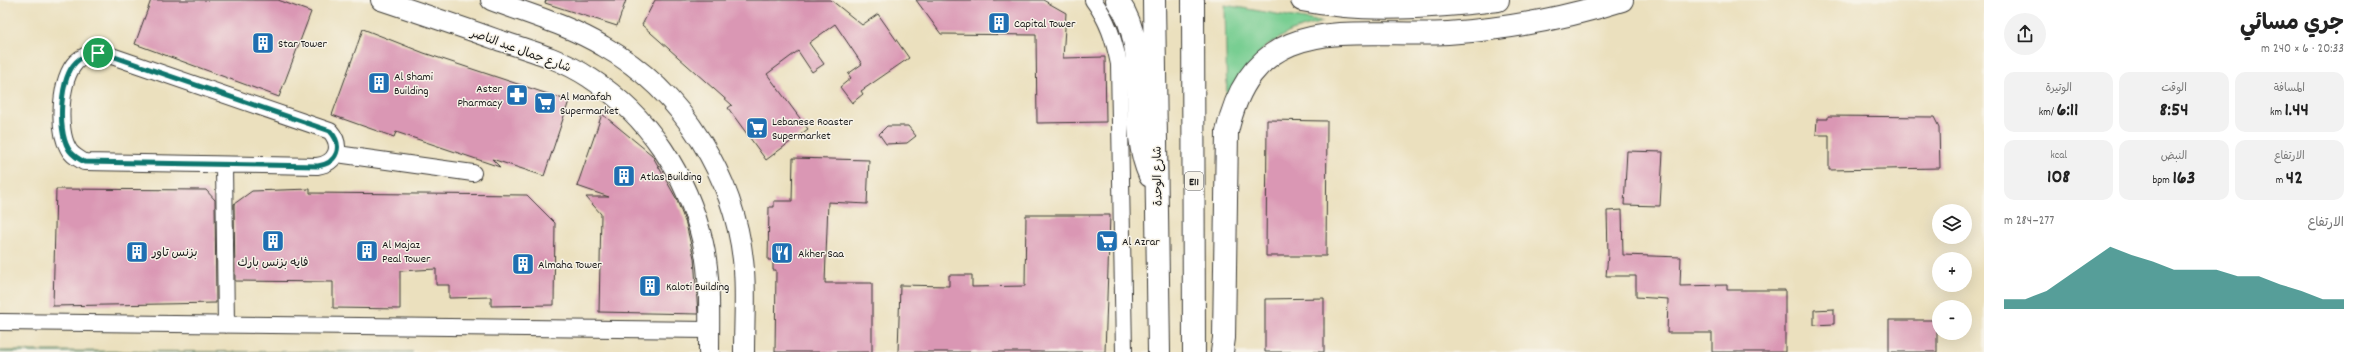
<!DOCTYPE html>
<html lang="ar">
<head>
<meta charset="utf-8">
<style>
	:root { --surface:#fff; --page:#f2f2f2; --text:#222; --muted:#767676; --accent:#0f766e }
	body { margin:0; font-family:Dekko,"Playpen Sans Arabic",sans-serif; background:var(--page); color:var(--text); direction:rtl; height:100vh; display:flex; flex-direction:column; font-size:15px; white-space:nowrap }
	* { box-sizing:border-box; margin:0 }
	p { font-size:13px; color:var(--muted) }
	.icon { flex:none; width:22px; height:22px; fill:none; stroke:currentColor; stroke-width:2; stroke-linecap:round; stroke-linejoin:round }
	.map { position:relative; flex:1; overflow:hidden; direction:ltr }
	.drawer { display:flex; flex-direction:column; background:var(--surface); width:380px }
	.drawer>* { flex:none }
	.buttons { position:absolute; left:1932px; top:204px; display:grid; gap:8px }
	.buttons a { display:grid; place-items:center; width:40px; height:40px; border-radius:50%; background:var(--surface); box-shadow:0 4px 16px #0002; font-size:20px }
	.pin { position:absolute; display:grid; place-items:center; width:34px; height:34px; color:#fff; margin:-17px; border:2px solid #fff; border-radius:50%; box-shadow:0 1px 4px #0007 }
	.round { display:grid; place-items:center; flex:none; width:42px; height:42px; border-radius:21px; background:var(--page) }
	.headline { display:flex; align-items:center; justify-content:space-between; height:68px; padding:0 20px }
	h1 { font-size:22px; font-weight:700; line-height:30px }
	.metrics { display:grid; grid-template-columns:repeat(3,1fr); gap:6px; height:68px; padding:4px 20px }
	.metrics div { display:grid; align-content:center; border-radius:10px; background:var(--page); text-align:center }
	.metrics b { font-size:20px; font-weight:700 }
	.metrics small { font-size:11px; font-weight:400 }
	.metrics p { font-size:11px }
	.chart { height:112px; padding:8px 20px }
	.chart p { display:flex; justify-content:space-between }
	.chart svg { width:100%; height:72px; margin-top:4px; fill:var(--accent); opacity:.7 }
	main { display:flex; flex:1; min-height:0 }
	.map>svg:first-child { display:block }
</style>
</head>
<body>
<main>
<section class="drawer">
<div class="headline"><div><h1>جري مسائي</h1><p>20:33 · 6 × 240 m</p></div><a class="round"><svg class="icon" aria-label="share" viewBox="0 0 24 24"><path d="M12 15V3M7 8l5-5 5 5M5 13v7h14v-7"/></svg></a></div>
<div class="metrics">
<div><p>المسافة</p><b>1.44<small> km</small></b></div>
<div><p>الوقت</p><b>8:54</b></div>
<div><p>الوتيرة</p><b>6:11<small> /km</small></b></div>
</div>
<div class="metrics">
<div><p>الارتفاع</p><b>42<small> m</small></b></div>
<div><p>النبض</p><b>163<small> bpm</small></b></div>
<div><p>kcal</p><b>108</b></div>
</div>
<div class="chart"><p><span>الارتفاع</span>277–284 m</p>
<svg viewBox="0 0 160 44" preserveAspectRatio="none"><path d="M0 44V38L10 38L20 33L30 24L40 15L50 6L60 11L70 15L80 20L90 20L100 20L110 24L120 24L130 29L140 33L150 38L160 38V44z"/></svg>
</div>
</section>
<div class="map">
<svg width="1984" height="352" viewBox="0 0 1984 352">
	<rect width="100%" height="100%" fill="#f7f3e8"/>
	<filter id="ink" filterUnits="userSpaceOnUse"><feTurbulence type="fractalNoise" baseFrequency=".025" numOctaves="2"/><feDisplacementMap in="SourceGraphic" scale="8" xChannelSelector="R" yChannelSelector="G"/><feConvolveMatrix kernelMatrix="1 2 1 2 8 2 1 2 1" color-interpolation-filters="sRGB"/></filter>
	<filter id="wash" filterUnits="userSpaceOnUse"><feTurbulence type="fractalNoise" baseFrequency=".012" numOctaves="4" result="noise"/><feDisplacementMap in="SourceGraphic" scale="16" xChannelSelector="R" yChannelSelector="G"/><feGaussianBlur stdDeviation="0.9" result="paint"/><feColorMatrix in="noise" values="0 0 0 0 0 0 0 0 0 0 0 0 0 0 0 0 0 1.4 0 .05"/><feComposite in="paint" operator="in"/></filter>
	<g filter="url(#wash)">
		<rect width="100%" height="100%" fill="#ebe0be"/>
		<path fill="#78ce92" stroke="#4a7557" d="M1225,5L1322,22L1291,31L1264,48L1227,105Z
			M0,351L413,352H0Z"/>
		<g id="blocks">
			<path fill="#da97b4" d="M151,0H278L311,12L279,97L135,44Z
				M546,0H626L617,26L545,3Z
				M655,0H831L862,25L878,14L909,58L861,91L863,94L852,103L840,87L851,78L848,74L862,64L835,24L809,43L824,64L812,72L798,51L767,74L808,129L766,160L728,108L732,105L642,25Z
				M916,0H1043L1066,13L1063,58L1105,57L1106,122L1037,123L1036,35L941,34Z
				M363,29L424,53L569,101L544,176L492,159L500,167L396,132L394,137L332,115Z
				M602,114L652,155L676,198L686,224L694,258L698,314L599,312L601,214L586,197H609L577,186Z
				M1828,116L1934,117L1939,127L1940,168L1829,170V135H1816L1817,119H1828Z
				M1267,120L1327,121L1326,256H1266Z
				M887,126H908L916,136L907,143L886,144L879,134Z
				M1627,151L1663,152L1660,206L1624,205Z
				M793,158L869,160L867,204L828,202L825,283H872V352H775L776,270H773V260H768L769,207H774V201H792Z
				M56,189L206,190L215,200L216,303L53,306Z
				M310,189V193L527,195L555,223L554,305L491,306V297L449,298V285H436V269L400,271V309L333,308V282L235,281L234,204L252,191Z
				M1622,210L1623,255L1681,257L1680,286L1727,285V290H1785V352H1712V333H1667L1668,299L1636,297V276H1606L1608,255L1607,211Z
				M1026,215H1110L1105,352H898L900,285L949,286V275H972V287L1025,286Z
				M1324,298V352H1265V299Z
				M1834,309V324L1814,325V310Z
				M1889,320H1937V352H1889Z"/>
		</g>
	</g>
	<g filter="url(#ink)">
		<use href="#blocks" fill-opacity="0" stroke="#3b3934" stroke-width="1"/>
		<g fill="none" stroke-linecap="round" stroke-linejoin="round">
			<g stroke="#3b3934" stroke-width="18">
				<path id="minor" d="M1093,0C1108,20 1114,40 1119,64L1124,352
					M98,53L106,54L330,131C343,146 337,163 317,166L84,162C78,158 71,155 68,148C57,129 60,79 76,62C82,56 89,54 98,53Z
					M337,154L473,173
					M224,165L226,325
					M0,322L709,330"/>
			</g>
			<g stroke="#3b3934" stroke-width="22">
				<path id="tertiary" d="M381,0C420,13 459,26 498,40C529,50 562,59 590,78C649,116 687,175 703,243C711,278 709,317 709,352
					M491,0C528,14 568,25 603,46C683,91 737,179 744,270C746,297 744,325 744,352"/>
			</g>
			<g stroke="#3b3934" stroke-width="24">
				<path id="primary" d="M1302,0C1366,13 1434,7 1498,0"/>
			</g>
			<g stroke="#3b3934" stroke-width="24">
				<path id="motorway" d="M1117,0C1154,50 1125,121 1150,176
					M1154,0L1159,352
					M1193,0L1194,352
					M1222,352L1224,338L1227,132C1254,8 1353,38 1448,33C1507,29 1566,18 1622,0"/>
			</g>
			<use href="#minor" stroke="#fff" stroke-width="16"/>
			<use href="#tertiary" stroke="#fff" stroke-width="20"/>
			<use href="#primary" stroke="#fff" stroke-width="22"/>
			<use href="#motorway" stroke="#fff" stroke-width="22"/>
		</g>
	</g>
	<g fill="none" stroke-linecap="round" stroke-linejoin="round" filter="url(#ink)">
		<g stroke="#fff" stroke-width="8">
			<path id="route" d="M98,53L106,54L330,131C344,146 337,163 318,166L84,162C78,158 71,155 68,148C57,129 60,78 76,62C82,56 89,54 98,53Z"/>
		</g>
		<use href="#route" stroke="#0f766e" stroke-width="5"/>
	</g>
	<defs>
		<g id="building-square" transform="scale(1.15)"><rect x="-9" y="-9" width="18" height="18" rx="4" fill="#1f6fb2" stroke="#f7f3e8"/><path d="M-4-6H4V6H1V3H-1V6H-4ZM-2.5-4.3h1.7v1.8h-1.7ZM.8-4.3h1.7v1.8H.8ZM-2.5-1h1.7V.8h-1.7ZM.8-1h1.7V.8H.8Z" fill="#fff"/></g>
		<g id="pharmacy-square" transform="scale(1.15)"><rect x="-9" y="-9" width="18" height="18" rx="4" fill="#1f6fb2" stroke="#f7f3e8"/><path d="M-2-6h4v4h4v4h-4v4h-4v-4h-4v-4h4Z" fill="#fff"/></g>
		<g id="supermarket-square" transform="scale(1.15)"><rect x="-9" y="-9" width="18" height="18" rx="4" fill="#1f6fb2" stroke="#f7f3e8"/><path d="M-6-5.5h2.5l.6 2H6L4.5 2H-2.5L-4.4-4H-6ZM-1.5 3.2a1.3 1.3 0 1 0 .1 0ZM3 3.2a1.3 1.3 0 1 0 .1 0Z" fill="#fff"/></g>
		<g id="restaurant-square" transform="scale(1.15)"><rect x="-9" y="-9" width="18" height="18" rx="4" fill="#1f6fb2" stroke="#f7f3e8"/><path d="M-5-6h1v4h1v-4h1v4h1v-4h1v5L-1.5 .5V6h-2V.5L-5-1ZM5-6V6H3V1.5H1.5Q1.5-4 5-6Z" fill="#fff"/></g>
	</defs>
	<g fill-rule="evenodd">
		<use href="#building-square" x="999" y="23"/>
		<use href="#building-square" x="263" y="43"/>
		<use href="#building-square" x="379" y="83"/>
		<use href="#pharmacy-square" x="517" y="95"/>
		<use href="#supermarket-square" x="545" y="103"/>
		<use href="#supermarket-square" x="757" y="128"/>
		<use href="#building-square" x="624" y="176"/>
		<use href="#building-square" x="273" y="241"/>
		<use href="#supermarket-square" x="1107" y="241"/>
		<use href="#building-square" x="367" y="251"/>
		<use href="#building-square" x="137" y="252"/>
		<use href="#restaurant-square" x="782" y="253"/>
		<use href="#building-square" x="523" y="264"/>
		<use href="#building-square" x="650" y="286"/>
	</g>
	<g text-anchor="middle" stroke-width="3" stroke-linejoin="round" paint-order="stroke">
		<rect fill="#f7f3e8" stroke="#5e5c59" stroke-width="1" x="1185" y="172" width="18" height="18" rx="3"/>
		<g font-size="11" font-weight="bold" fill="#1c1c1c">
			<text x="1194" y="185">E11</text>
		</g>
		<g font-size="12" fill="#1c1c1c" stroke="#f7f3e8" text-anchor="start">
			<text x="1014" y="27">Capital Tower</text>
			<text x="278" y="47">Star Tower</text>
			<text x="394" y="80">Al Shami<tspan x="394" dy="14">Building</tspan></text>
			<text x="502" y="92" text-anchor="end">Aster<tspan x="502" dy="14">Pharmacy</tspan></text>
			<text x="560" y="100">Al Manafah<tspan x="560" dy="14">Supermarket</tspan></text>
			<text x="772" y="125">Lebanese Roaster<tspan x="772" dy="14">Supermarket</tspan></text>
			<text x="640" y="180">Atlas Building</text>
			<text x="1122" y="245">Al Azrar</text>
			<text x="382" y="248">Al Majaz<tspan x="382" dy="14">Peal Tower</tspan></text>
			<text x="152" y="256">بزنس تاور</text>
			<text x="798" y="257">Akher Saa</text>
			<text x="273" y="266" text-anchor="middle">فايه بزنس بارك</text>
			<text x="538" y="268">Almaha Tower</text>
			<text x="666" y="290">Kaloti Building</text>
		</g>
		<g font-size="12" fill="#1c1c1c" stroke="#f7f3e8">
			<text transform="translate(521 50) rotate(20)" y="4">شارع جمال عبد الناصر</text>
			<text transform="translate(1157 176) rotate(-91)" y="4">شارع الوحدة</text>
		</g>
	</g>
</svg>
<div class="buttons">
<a><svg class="icon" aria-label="layers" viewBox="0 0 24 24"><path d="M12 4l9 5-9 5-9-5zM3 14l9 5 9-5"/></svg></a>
<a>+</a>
<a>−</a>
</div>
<div class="pin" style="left:98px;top:53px;background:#1e9e55"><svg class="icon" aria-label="arrive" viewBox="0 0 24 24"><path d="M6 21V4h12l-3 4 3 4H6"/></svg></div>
</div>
</main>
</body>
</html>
